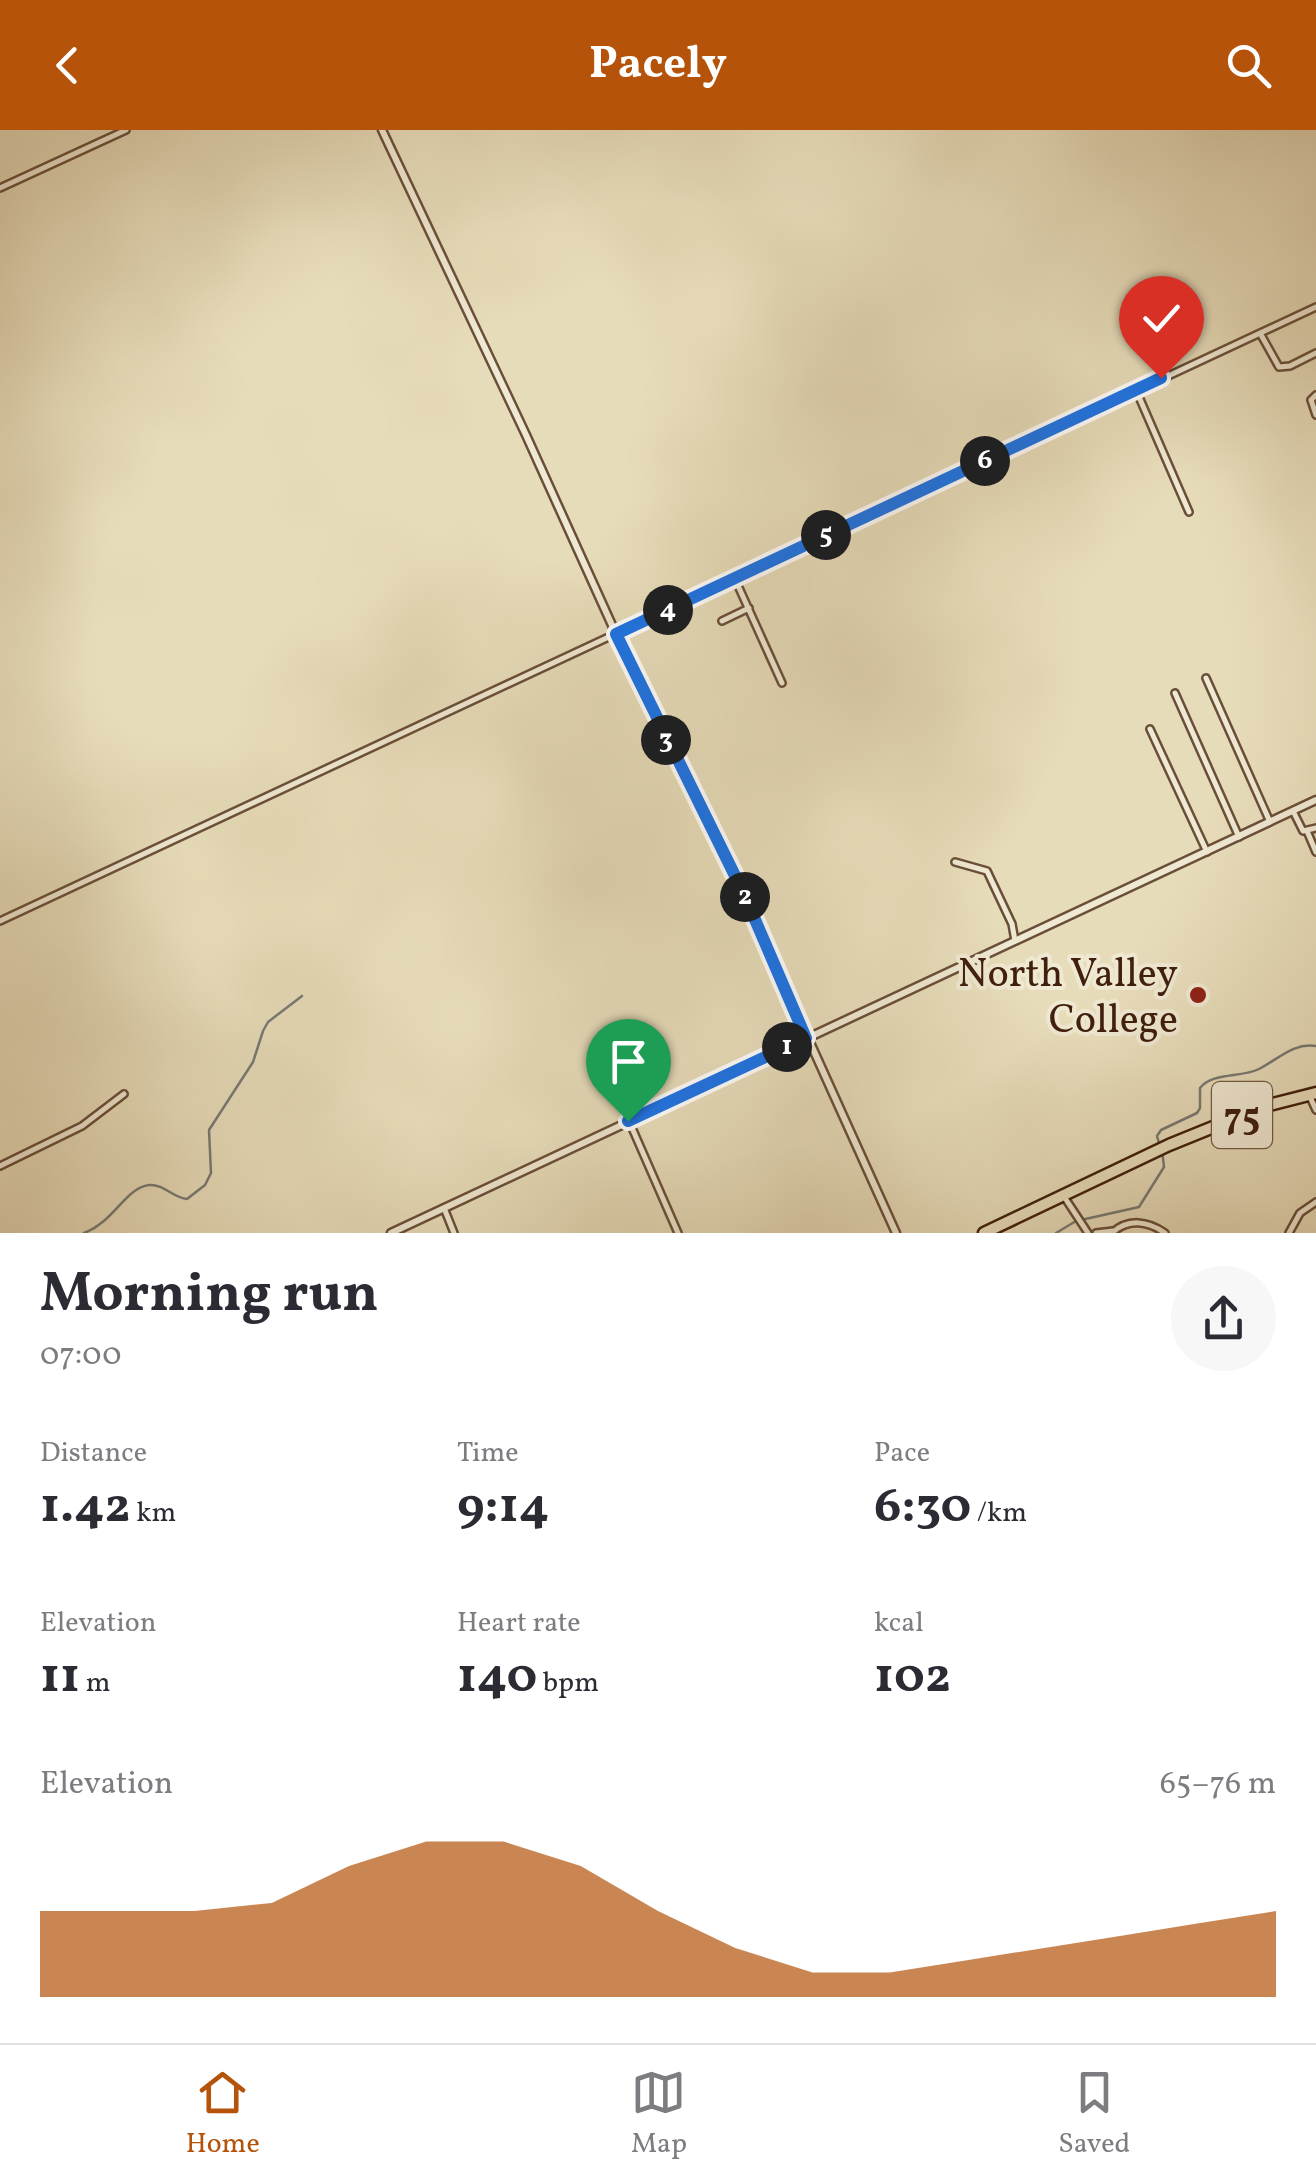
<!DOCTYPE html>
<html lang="en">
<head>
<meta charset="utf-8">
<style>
	:root { --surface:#fff; --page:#f7f7f7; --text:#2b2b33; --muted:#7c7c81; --line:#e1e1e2; --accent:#b45309 }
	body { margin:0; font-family:Vollkorn,serif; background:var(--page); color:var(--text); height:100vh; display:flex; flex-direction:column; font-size:38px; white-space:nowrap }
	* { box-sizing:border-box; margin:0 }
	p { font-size:32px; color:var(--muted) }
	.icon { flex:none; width:55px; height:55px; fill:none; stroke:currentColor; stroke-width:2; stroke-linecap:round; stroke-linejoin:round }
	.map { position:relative; height:1103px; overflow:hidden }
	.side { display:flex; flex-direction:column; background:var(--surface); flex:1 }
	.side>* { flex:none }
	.pin { position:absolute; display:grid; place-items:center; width:85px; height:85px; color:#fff; margin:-102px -42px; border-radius:50% 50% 50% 0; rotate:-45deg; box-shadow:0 0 10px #0007 }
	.pin .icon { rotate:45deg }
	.km { position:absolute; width:50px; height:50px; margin:-25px; border-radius:50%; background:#222; color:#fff; font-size:28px; line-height:50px; text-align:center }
	.round { display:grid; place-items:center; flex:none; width:105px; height:105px; border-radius:52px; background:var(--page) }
	.headline { display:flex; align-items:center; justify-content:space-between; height:170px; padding:0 40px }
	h1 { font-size:55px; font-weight:700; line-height:75px }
	.figures { display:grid; grid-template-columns:repeat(3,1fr); gap:15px; height:170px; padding:10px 40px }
	.figures div { display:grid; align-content:center }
	.figures b { font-size:50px; font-weight:700 }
	.figures small { font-size:28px; font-weight:400 }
	.figures p { font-size:28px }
	.chart { height:280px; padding:20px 40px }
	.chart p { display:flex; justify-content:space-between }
	.chart svg { width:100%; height:180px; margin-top:10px; fill:var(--accent); opacity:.7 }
	header { display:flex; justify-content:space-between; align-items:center; height:130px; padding:0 40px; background:var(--accent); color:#fff; font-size:45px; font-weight:700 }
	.tab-bar { display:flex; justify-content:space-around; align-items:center; height:140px; border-top:2px solid var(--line); background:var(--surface); font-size:28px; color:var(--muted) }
	.tab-bar a { display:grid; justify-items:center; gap:5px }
	.tab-bar .selected { color:var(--accent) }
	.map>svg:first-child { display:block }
</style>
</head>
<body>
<header><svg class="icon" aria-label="back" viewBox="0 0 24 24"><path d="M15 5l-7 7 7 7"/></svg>Pacely<svg class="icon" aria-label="search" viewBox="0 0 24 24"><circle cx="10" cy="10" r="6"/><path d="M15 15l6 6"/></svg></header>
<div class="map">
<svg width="1316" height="1103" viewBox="0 0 1316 1103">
	<rect width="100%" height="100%" fill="#e7dcba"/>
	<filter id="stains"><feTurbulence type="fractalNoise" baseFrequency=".002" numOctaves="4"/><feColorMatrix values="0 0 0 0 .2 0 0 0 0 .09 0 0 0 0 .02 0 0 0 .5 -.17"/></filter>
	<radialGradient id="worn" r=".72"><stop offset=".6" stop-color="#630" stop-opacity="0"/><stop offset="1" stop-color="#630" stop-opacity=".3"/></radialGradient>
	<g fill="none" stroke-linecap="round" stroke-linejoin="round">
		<path stroke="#787b75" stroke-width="2.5" d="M1159,1013L1157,1006L1161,1000L1197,983L1200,978V958C1212,942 1241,948 1259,939C1277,930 1294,912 1316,916
			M1081,1090L1139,1077L1164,1037L1162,1020
			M84,1103C114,1092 125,1058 149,1055C164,1054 173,1068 187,1069L205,1055L211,1043L209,1000L253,932L263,901L268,892L302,866
			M1056,1103L1076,1091"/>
		<g stroke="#6a4f38" stroke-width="10">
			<path id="minor" d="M0,58L126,0
				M1260,203L1279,237L1290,236L1316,223
				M1136,260L1189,382
				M1316,265L1311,270L1316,285
				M735,449L782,553
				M722,491L749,478
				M1206,548L1270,692
				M1175,563L1239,707
				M1150,599L1207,722
				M1293,681L1303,701L1316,698
				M1307,701L1316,722
				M955,732L987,741L1012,794L1015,811
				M0,791L1316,177
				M1310,967L1316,980
				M629,991L678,1103
				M0,1036L82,996L124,964
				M1063,1065L1088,1103
				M444,1078L454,1103
				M1096,1103L1113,1101
				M1112,1103C1128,1088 1148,1091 1165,1103
				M1289,1103L1300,1083L1316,1072"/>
		</g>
		<g stroke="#6a4f38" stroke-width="11">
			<path id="tertiary" d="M382,0L526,305L616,504L743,764L896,1103
				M391,1103L1316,670"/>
		</g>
		<g stroke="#40200d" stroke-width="15">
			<path id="trunk" d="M984,1103L1169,1015L1265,976L1316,963"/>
		</g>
		<use href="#minor" stroke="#efe8d2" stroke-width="5"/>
		<use href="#tertiary" stroke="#efe8d2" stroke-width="6"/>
		<use href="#trunk" stroke="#e7dcba" stroke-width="10"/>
	</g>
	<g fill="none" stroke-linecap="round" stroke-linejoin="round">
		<g stroke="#fff" stroke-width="20">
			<path id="route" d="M628,991L806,908L744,764L616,504L1161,248"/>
		</g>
		<use href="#route" stroke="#1a73e8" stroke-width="12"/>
	</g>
	<circle fill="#8f2418" stroke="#efe8d2" stroke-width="4" cx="1198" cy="865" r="10"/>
	<g text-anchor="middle" stroke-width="8" stroke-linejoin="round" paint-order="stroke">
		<rect fill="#efe8d2" stroke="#745c48" stroke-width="2.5" x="1212" y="952" width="60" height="66" rx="8"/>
		<g font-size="38" font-weight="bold" fill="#40200d">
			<text x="1242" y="998">75</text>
		</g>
		<g font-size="40" fill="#40200d" stroke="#efe8d2" text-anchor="end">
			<text x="1178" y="856">North Valley<tspan x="1178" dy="46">College</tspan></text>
		</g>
	</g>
	<rect width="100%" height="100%" filter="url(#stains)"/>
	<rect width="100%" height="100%" fill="url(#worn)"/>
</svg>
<div class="pin" style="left:628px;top:991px;background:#1e9e55"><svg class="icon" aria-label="arrive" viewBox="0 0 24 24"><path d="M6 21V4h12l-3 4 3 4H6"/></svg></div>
<div class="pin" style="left:1161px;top:248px;background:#d93025"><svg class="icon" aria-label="check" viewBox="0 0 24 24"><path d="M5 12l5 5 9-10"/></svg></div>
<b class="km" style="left:787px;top:917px">1</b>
<b class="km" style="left:745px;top:767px">2</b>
<b class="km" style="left:666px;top:610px">3</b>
<b class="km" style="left:668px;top:480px">4</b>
<b class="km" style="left:826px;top:405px">5</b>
<b class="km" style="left:985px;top:331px">6</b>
</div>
<section class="side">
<div class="headline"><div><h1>Morning run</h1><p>07:00</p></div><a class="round"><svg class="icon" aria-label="share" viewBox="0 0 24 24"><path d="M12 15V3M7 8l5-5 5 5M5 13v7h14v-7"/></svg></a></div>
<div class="figures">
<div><p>Distance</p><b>1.42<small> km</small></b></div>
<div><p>Time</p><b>9:14</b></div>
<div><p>Pace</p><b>6:30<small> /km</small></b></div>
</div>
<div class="figures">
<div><p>Elevation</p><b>11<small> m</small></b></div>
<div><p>Heart rate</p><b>140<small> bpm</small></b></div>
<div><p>kcal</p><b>102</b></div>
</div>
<div class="chart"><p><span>Elevation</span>65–76 m</p>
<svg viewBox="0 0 160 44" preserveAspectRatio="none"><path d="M0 44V23L10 23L20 23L30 21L40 12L50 6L60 6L70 12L80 23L90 32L100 38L110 38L120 35L130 32L140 29L150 26L160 23V44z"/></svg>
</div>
</section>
<nav class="tab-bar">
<a class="selected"><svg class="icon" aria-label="home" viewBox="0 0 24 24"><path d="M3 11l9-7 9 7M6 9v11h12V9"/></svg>Home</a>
<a><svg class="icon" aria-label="map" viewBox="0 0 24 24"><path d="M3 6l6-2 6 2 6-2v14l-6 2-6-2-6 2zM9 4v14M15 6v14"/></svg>Map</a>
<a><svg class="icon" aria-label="saved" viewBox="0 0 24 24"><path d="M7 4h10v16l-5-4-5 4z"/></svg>Saved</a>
</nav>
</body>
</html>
